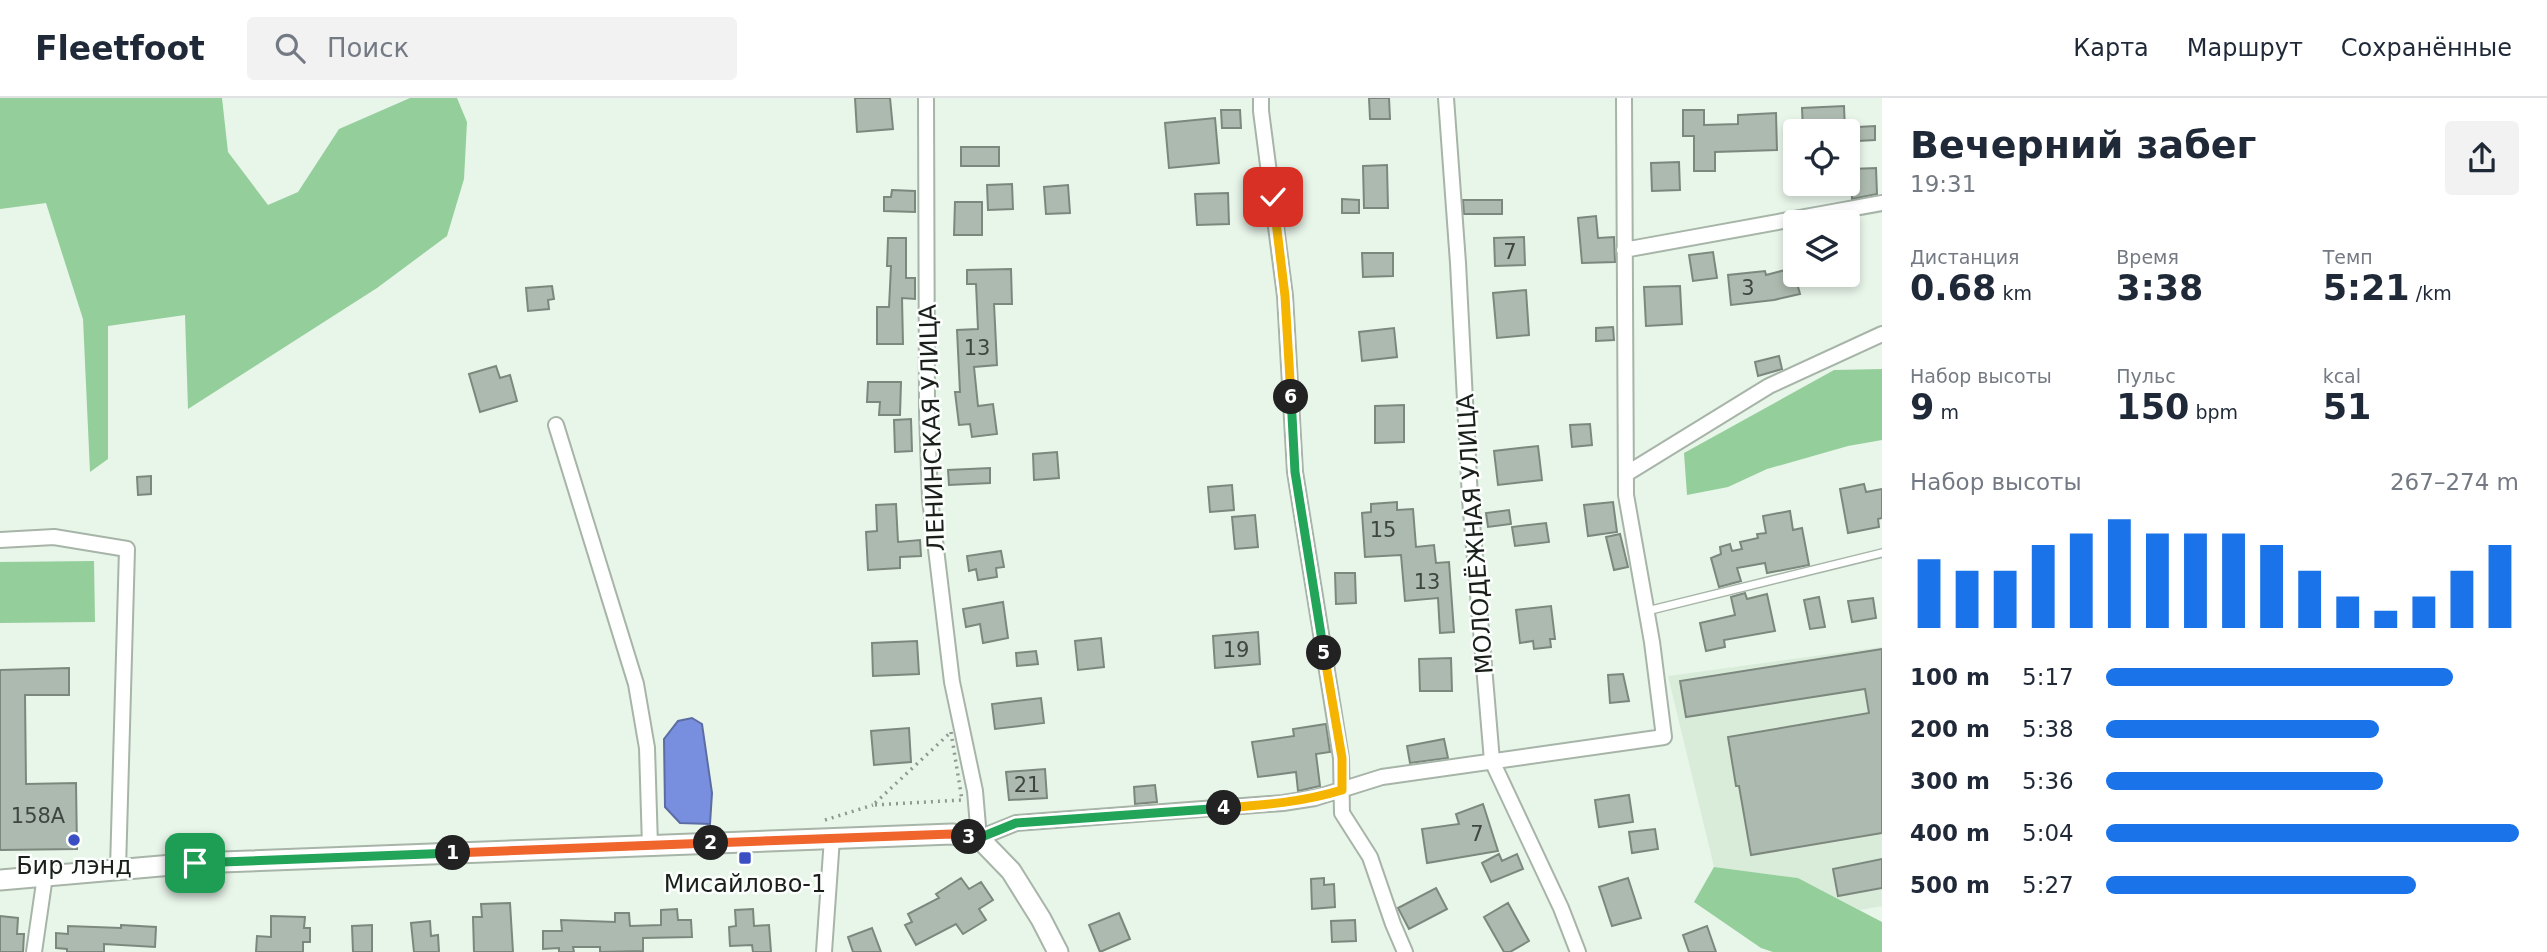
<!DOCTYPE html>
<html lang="ru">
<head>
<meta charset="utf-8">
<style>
	:root { --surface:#fff; --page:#f2f2f3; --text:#1f2937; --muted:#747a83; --line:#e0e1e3; --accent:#1a73e8 }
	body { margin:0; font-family:"DejaVu Sans",sans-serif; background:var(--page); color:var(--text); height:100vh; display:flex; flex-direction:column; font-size:26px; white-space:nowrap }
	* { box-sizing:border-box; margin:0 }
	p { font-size:23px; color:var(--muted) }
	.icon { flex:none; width:38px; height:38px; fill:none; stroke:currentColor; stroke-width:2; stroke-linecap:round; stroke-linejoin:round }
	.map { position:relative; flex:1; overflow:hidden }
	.sheet { display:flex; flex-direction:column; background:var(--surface); width:665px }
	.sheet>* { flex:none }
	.fabs { position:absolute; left:1783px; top:21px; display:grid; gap:14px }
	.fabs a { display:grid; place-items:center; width:77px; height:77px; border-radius:7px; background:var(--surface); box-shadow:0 4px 10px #0003; font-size:35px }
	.pin { position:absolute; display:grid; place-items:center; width:60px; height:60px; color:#fff; margin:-30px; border-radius:14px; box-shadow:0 4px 10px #0006 }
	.km { position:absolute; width:35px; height:35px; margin:-18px; border-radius:50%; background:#222; color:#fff; font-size:19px; line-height:35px; text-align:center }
	.round { display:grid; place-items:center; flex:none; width:74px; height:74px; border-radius:7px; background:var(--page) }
	.headline { display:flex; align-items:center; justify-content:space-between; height:119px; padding:0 28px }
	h1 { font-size:38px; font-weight:700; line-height:52px }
	.figures { display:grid; grid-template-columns:repeat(3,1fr); gap:10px; height:119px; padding:7px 28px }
	.figures div { display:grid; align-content:center }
	.figures b { font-size:35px; font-weight:700 }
	.figures small { font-size:19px; font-weight:400 }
	.figures p { font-size:19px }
	.chart { height:196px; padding:14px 28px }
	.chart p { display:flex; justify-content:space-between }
	.chart svg { width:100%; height:126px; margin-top:7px; stroke:var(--accent); stroke-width:6 }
	ul { padding:0 28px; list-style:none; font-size:23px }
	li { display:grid; grid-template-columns:112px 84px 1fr; align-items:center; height:52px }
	li i { height:18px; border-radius:9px; background:var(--accent) }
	header { display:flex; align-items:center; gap:42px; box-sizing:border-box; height:98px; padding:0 35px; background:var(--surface); border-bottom:2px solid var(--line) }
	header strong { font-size:33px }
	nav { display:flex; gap:38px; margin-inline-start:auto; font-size:24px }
	.search { width:490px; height:63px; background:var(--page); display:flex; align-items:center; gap:18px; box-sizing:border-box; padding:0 24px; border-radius:7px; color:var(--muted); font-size:26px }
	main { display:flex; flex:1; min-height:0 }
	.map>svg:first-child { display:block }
</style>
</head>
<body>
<header>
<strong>Fleetfoot</strong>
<div class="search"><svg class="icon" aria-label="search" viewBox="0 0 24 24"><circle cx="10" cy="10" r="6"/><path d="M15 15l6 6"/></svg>Поиск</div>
<nav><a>Карта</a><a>Маршрут</a><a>Сохранённые</a></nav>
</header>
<main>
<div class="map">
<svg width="1882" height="854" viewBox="0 0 1882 854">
	<rect width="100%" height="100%" fill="#e8f5e9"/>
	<path fill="#d9ecda" d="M1882,549V808L1860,812L1798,780L1714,769L1668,578Z"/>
	<path fill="#94ce9b" d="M0,0H222L228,54L268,107L298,94L339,31L410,0H457L467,24L464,81L447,138L377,190L188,311L185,217L108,228V361L90,374L83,221L46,105L0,111Z
		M1882,271V342L1848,348L1767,371L1728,389L1687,397L1684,355L1834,272Z
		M94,463L95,524L0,525V464Z
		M1714,769L1798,780L1882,824V854H1773L1761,850L1694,804Z"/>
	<path fill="#788ede" stroke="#5c6da4" stroke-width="2" d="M692,620L702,626L712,695L710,726L680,725L665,709L664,641L678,623Z"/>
	<path fill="#adbaaf" stroke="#7c887d" stroke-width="2" d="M855,0H890L893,31L857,34Z
		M1369,0H1389L1390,21H1370Z
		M1844,8L1845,33H1803L1802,10Z
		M1221,12H1240L1241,30H1222Z
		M1683,12H1704V27L1738,26V17L1776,15L1777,52L1715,54V73H1694V38H1683Z
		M1215,20L1219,65L1169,70L1165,25Z
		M1875,28V42L1858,43V29Z
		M961,49H999V68H961Z
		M1679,64L1680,92L1652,93L1651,65Z
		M1387,67L1388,110H1364L1363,68Z
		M1876,70L1877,96L1852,101L1851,71Z
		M1012,86L1013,111L988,112L987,87Z
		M1068,87L1070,115L1046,116L1044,89Z
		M892,92L915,93V114L884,113V99H891Z
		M1228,95L1229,126L1197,127L1195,96Z
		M1342,101L1359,102V115H1342Z
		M1463,102H1502V116H1464Z
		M955,104H982V137H954Z
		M1596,118L1598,140L1614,139L1615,164L1582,165L1578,120Z
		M1524,139L1525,167L1495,168L1494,140Z
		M888,140H906V180H915V201L902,200L903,246H877V209H889L891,168H887Z
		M1713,154L1717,180L1693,183L1689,157Z
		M1362,155H1393V178L1363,179Z
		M1793,170L1800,196L1774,202L1731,207L1728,177L1765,173L1766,177Z
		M1011,171L1012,206H994L997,267L974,269L978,308L993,306L997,336L972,339L970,326L959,327L955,294H960L957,232L978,231L976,186H967V172Z
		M552,188L554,201L548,202L549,211L528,213L526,190Z
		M1680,188L1682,226L1646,228L1644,189Z
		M1526,192L1529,237L1497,240L1493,195Z
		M1613,229L1614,242L1596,243V230Z
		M1394,230L1397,259L1362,263L1359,234Z
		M1779,258L1782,271L1758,278L1755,264Z
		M496,268L500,280L510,277L517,303L480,314L469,276Z
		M868,284H901L900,317H879L880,304H867Z
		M1404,307V344L1375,345V308Z
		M911,321L912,353L895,354L894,322Z
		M1590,326L1592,347L1572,349L1570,327Z
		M1538,348L1542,382L1498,387L1494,353Z
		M1057,354L1059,380L1034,382L1033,356Z
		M990,370V385L949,387L948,372Z
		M151,378V396L138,397L137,379Z
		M1864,386L1866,394L1882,391V420L1878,421L1879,429L1848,435L1840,391Z
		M1232,387L1234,412L1210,414L1208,389Z
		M1397,404V412L1413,411L1416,449L1434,447L1436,465L1449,464L1454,534L1440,535L1438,500L1405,503L1401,457L1365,459L1362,415L1371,414V406Z
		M1613,404L1617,434L1588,438L1584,407Z
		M896,406L898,444L920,442L921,458L900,459V470L868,472L866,434L877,433L876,407Z
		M1509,412L1511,426L1488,429L1486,415Z
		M1790,413L1793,432L1802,430L1809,467L1767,475L1765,465L1737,470L1741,483L1719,489L1711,460L1721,456L1720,449L1730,446L1732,453L1742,451L1740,444L1758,440L1757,436L1766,435L1763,418Z
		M1255,417L1258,449L1235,451L1232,419Z
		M1546,425L1549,444L1515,448L1512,429Z
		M1620,436L1628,469L1614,472L1606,439Z
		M1001,453L1004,469L996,470L997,479L978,482L976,471L969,473L967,458Z
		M1335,475H1355L1356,505L1336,506Z
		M1745,495L1747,501L1767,496L1775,533L1724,542L1725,549L1706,553L1700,525L1735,517L1731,499Z
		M1819,499L1825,529L1810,531L1804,502Z
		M1873,500L1876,520L1852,524L1848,503Z
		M1003,504L1008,540L983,545L980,526L966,529L963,511Z
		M1551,508L1555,541H1550L1551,549L1534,551L1533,543L1520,545L1516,512Z
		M1258,534L1260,566L1215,570L1213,538Z
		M1101,540L1104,569L1078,572L1075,543Z
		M917,543L919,576L873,578L872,545Z
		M1882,551V735L1751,757L1739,688H1736L1728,639L1869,615L1865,591L1686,619L1680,583Z
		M1036,553L1038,566L1017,568L1016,555Z
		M1451,560L1452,593H1420L1419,561Z
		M69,570V597H25L26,686L76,685L77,751L0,752V572Z
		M1623,576L1629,603L1610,605L1608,577Z
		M1041,600L1044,625L995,631L992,606Z
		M1326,626L1330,654L1316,656L1320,688L1298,693L1296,674L1258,679L1252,644L1294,638L1293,631Z
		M909,630L911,664L874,667L871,633Z
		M1444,641L1448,660L1410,665L1407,648Z
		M1045,671L1047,700L1009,702L1006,674Z
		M1155,687L1157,704L1135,706L1134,689Z
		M1629,697L1633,724L1599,729L1595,702Z
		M1483,706L1498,753L1427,765L1422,731L1459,726L1456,716Z
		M1655,731L1658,751L1632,755L1629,734Z
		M1499,756L1502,763L1517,756L1523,771L1491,784L1482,765Z
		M1882,761V790L1838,798L1833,771Z
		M961,780L969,791L981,784L993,802L979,811L986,822L963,836L956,826L916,847L905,827L912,824L908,816L939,800L936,796Z
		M1324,780V787L1334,786L1335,809L1312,811L1311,781Z
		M1628,780L1641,820L1612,828L1599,789Z
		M1436,790L1447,811L1409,831L1398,810Z
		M510,805L513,854H474L473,819H482L481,806Z
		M1508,805L1529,843L1510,854H1504L1484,819Z
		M677,811L678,822H691L692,839L643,840V853L600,854V849H573L574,854H559V850L543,851V833H562L561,822L615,824V815H629L630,828L661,827V812Z
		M753,811L754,828L769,827L771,854H753L752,847L730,848L729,829L736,828L735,812Z
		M1119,815L1130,841L1100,854L1089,827Z
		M0,818L18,820L17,836H24L23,854H0Z
		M271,818L305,819L304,830H310V844H303V854H256L257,838L271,839Z
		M1355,822L1356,843L1332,844L1331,823Z
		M430,823L431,838L438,837L439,854H414L411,825Z
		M121,827L156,829L155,849L104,846V854H67V851L56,850V835L68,836V828L121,830Z
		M372,827V854H353L352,828Z
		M1707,828L1716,854H1689L1683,837Z
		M872,830L881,854H853L848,839Z"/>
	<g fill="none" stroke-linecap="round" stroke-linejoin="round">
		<g stroke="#a7b4a8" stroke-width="10">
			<path id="service" d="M1647,513L1882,455"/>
		</g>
		<g stroke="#a7b4a8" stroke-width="18">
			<path id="minor" d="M926,0L927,315L930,401L952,584L975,693L979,740L1016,725L1283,705L1315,700L1382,679L1664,639L1652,544L1626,397L1624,0
				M1261,0V13L1285,198L1295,374L1341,660L1342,715L1370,759L1393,826L1405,854
				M1446,0L1458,165L1470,401L1492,663L1561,810L1578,854
				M1624,152L1882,105
				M556,327L636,586L647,650L650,748
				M1626,376L1769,288L1882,236
				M0,442L54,439L127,451L118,771
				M34,854L45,778
				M824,854L832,740"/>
		</g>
		<g stroke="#a7b4a8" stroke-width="23">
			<path id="secondary" d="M0,782L195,765L952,736L979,740L1011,773L1041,821L1058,854"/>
		</g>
		<path stroke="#909991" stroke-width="3.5" stroke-dasharray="2 5" stroke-linecap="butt" d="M951,634L962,702L873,707Z
			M825,722L873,707"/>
		<use href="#service" stroke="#fff" stroke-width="7"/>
		<use href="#minor" stroke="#fff" stroke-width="14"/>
		<use href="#secondary" stroke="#fff" stroke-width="19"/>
	</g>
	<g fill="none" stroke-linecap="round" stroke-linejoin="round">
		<g stroke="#fff" stroke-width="14">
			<path id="split-1" d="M195,765L453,755"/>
		</g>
		<g stroke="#fff" stroke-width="14">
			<path id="split-2" d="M453,755L711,745"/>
		</g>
		<g stroke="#fff" stroke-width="14">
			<path id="split-3" d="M711,745L952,736L969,739"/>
		</g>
		<g stroke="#fff" stroke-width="14">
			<path id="split-4" d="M969,739L979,740L1016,725L1224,710"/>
		</g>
		<g stroke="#fff" stroke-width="14">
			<path id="split-5" d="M1224,710C1264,707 1303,704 1342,692V660L1324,555"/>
		</g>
		<g stroke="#fff" stroke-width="14">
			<path id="split-6" d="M1291,299L1295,374L1324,555"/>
		</g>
		<g stroke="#fff" stroke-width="14">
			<path id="split-7" d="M1273,99L1285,198L1291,299"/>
		</g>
		<use href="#split-1" stroke="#22a559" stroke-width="9"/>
		<use href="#split-2" stroke="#f0652b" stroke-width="9"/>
		<use href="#split-3" stroke="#f0652b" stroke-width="9"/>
		<use href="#split-4" stroke="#22a559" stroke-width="9"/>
		<use href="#split-5" stroke="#f5b400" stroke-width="9"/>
		<use href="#split-6" stroke="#22a559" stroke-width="9"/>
		<use href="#split-7" stroke="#f5b400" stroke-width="9"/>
	</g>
	<g fill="#3c4fc2" stroke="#fcfffd" stroke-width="2.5">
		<circle cx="74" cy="742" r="7"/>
		<rect x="738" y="753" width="14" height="14" rx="3.5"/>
	</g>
	<g text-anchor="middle" stroke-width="5" stroke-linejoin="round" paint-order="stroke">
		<g font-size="21" fill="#3f4640">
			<text x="1510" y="161">7</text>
			<text x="1748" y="197">3</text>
			<text x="977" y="257">13</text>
			<text x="1383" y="439">15</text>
			<text x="1427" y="491">13</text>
			<text x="1236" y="559">19</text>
			<text x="1027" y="694">21</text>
			<text x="38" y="725">158А</text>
			<text x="1477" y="743">7</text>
		</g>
		<g font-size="24" fill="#1a1f1b" stroke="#fcfffd">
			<text transform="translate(932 330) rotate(-92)" y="8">ЛЕНИНСКАЯ УЛИЦА</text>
			<text transform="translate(1475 436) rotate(-94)" y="8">МОЛОДЁЖНАЯ УЛИЦА</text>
		</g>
		<g font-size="24" fill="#1a1f1b" stroke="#fcfffd">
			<text x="74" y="776">Бир лэнд</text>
			<text x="745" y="794">Мисайлово-1</text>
		</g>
	</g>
</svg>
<div class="fabs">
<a><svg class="icon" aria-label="locate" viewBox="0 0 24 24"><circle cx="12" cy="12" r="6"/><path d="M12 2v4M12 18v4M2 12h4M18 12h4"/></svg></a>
<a><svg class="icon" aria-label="layers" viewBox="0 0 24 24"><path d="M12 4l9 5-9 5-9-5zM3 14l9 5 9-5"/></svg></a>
</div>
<div class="pin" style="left:195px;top:765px;background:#1e9e55"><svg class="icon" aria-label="arrive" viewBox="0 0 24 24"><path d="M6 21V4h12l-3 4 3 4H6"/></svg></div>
<div class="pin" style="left:1273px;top:99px;background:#d93025"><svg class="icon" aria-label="check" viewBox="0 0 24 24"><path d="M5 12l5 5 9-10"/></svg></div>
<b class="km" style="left:453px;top:755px">1</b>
<b class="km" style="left:711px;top:745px">2</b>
<b class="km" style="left:969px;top:739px">3</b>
<b class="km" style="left:1224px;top:710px">4</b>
<b class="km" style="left:1324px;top:555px">5</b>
<b class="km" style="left:1291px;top:299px">6</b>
</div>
<section class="sheet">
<div class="headline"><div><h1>Вечерний забег</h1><p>19:31</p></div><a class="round"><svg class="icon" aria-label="share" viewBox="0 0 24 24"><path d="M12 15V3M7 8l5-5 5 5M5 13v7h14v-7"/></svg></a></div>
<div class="figures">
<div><p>Дистанция</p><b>0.68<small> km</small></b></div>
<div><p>Время</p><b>3:38</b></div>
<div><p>Темп</p><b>5:21<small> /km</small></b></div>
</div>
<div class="figures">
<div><p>Набор высоты</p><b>9<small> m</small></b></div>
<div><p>Пульс</p><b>150<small> bpm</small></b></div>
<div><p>kcal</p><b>51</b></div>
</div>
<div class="chart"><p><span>Набор высоты</span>267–274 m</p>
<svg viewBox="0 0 160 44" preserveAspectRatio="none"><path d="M5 44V20M15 44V24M25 44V24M35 44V15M45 44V11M55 44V6M65 44V11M75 44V11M85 44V11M95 44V15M105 44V24M115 44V33M125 44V38M135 44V33M145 44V24M155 44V15"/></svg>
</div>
<ul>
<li><b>100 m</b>5:17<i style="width:84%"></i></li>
<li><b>200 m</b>5:38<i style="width:66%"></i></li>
<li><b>300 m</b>5:36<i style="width:67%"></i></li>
<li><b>400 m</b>5:04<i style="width:100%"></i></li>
<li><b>500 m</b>5:27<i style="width:75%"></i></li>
</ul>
</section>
</main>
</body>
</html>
